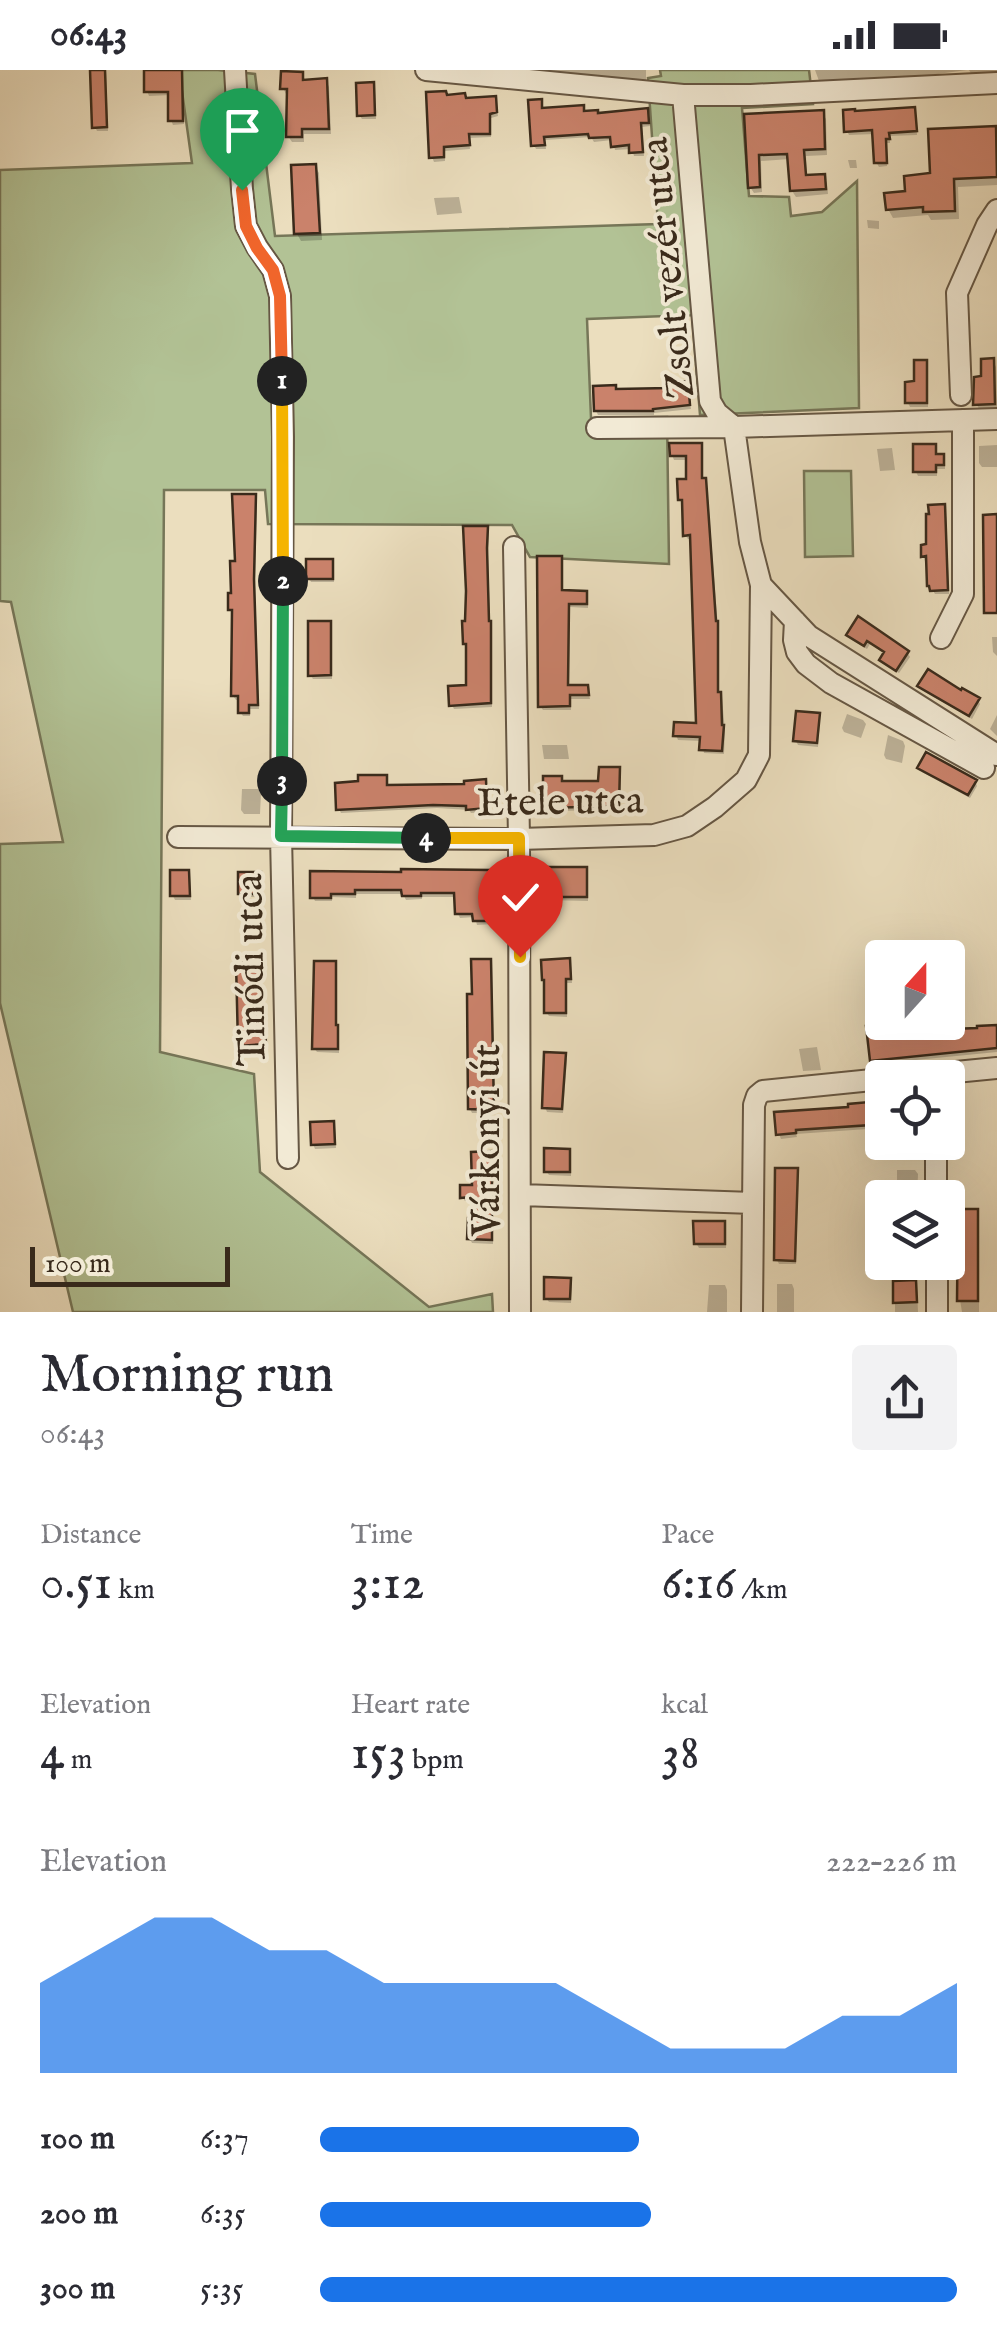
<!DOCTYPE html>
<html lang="en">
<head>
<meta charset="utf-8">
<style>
	:root { --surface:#fff; --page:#f2f2f3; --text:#2b2b33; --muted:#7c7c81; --accent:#1a73e8 }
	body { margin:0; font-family:"IM FELL English",serif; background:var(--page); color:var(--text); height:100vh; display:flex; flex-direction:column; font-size:38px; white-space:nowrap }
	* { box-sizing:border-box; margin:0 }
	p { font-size:32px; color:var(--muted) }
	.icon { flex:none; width:55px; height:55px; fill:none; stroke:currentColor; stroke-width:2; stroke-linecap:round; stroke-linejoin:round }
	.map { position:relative; height:1242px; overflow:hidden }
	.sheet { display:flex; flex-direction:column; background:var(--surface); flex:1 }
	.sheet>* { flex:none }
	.needle { width:65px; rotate:21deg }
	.fabs { position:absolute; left:865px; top:870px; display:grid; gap:20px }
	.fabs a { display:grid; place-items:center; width:100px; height:100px; border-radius:10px; background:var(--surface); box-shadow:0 10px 40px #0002; font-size:50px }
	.scale { position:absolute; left:30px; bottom:25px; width:200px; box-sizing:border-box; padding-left:10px; border:5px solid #392a1b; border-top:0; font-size:28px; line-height:35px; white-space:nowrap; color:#392a1b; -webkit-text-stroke:8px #f2ead5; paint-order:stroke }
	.pin { position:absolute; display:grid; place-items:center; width:85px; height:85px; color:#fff; margin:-102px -42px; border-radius:50% 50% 50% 0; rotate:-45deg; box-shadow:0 0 10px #0007 }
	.pin .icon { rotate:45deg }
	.km { position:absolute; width:50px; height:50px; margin:-25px; border-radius:50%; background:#222; color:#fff; font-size:28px; line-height:50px; text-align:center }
	.round { display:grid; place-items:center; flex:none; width:105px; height:105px; border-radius:10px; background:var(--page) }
	.head { display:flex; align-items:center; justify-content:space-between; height:170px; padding:0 40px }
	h1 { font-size:55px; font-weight:600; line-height:75px }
	.metrics { display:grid; grid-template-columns:repeat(3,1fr); gap:15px; height:170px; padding:10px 40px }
	.metrics div { display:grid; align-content:center }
	.metrics b { font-size:50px; font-weight:600 }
	.metrics small { font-size:28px; font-weight:400 }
	.metrics p { font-size:28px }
	.chart { height:280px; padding:20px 40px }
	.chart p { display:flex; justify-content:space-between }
	.chart svg { width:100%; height:180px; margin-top:10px; fill:var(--accent); opacity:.7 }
	ul { padding:0 40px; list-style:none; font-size:32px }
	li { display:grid; grid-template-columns:160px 120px 1fr; align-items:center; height:75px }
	li i { height:25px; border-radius:12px; background:var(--accent) }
	.status { display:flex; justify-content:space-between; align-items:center; height:70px; padding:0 50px; background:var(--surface); direction:ltr }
	.status svg { height:28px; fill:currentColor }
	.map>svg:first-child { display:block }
</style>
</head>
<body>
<div class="status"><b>06:43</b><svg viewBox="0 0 49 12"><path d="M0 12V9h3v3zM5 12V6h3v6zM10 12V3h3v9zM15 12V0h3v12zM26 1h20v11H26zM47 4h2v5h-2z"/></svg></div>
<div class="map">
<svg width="997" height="1242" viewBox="0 0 997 1242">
	<rect width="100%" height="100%" fill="#ebdebe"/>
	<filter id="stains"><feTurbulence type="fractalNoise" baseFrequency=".002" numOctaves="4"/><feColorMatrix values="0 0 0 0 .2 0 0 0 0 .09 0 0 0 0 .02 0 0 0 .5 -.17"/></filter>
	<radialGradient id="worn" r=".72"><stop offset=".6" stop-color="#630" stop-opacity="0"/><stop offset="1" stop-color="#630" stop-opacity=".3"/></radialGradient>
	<path fill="#b2c295" stroke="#767658" stroke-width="2.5" d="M179,0H218L255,4L275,166L658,154L648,8L661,6L660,0H809L813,34L742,38L749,126L789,127L791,146L822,142L857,111L859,338L700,345L692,245L587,249L591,348L667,347L669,494L530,487L512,455L268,454L265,420H164L160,982L254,1004L260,1102L429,1237L492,1224L493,1242H73L0,933V774L63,772L11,532L0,531V100L192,93Z
		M804,401H851L853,486L805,487Z"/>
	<path fill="#0003" d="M92,0H106L108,61H97L95,57Z
		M181,0L183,4L184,54L173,55L171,50V25L149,26L147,21Z
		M534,0H646V13L535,2Z
		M815,0H967L901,9L819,11Z
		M969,0H997V3L972,5Z
		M302,4L306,12L326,11L329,17L331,64H304V72H292L288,66L289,24H286L283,18Z
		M373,15L375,19L376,49H362L359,45Z
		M447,27L466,30L495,29L498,46L491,48V67L469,68L470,79L445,81V91L434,92L432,87Z
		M540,31L543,40L583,37L586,43L598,46L647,41L650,56L642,57L644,86H634L632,79L615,80L612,70L594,72L591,67L545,70L546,79H536L534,75Z
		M914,40L916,44L917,65L890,66V73H886L887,96L879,97L876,92L875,64L849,65L847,61Z
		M822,43L826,49L827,85L806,86L807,107H824L827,113L828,124L796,127L792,121L790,89L761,91L762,122L754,123L750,117L747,46Z
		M994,58L997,63V115L958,117L959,149L931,150L928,145L893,148L888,139Z
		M848,90H856L857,98H850Z
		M315,96L319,103L322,170L301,171L297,164Z
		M459,127L462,143L437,145L434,128Z
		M867,150L879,151V159L868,158Z
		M993,291L996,297L997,340H980L976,334Z
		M926,293L928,297V337H910L908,333Z
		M687,314L691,339L654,343V345H598L596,341L617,321H672Z
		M701,375L703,380V411L707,415L718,558L719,623L722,628L725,661L724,684L704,683L702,671L678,670L676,665L699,656L693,469H688L685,465L683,433L681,429L689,411L688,390H674L672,385Z
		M997,375V397H982L979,393V376Z
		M934,377L937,386L942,387L945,391V399H937V406H918L916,402Z
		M892,378L895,400L880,401L877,379Z
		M255,426L257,431L255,515L259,639H250V646H243L240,642V630H236L233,626V544L231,539L238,493Z
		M944,437L946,441L949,524H935L929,515L924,486Z
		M487,458L489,462L488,484L490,554L492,558V637L454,639L452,635L468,618V578L465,573Z
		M561,489L563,493V523H586L588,527V538L570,537L569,617H587L590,629H571V640H543L540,636Z
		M332,492L334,496V512H311L309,508Z
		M329,553L332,558V609H313L310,605Z
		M849,565L907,582L910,587L899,603L885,594L882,590L886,584L870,574L867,579L852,570Z
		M992,567H997V586L993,582Z
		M920,616L978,630L980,634L972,649L922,620Z
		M847,644L863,650L866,654L861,668L844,662L842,658Z
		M818,645L820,650L818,677L798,675L796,671Z
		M997,645V666L990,659Z
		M888,665L903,671L905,676L902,693L886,689L884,685Z
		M542,675H567L569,689H544Z
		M920,698L975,711L977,716L970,728L922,702Z
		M618,700L621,704L620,740L548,741L546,737L561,709L564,713L601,714Z
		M386,708L388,718L467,716L485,712L487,716L488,742L471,743L469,740L437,738L341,743L339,739Z
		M242,719H258L261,723L260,744H244L241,740Z
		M586,800L588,804V831L547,830L544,826Z
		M188,802L190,806L191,830H175L173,826Z
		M488,802L491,806L492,854L477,855L475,847L460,848L458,844L457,827H422V829L406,830L403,824H356V828L332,827V831H315L313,827V804Z
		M259,804L262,809V827H242L240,823Z
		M568,891L571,895L572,913H567V947L549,946L546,942Z
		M490,892L492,896L495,1043H472L470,1039L474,927Z
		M256,893L259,897L262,958L266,962L267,977L243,979L240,975Z
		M335,894L337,898V957L339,962V983L317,982L314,978Z
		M880,957L883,970L926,962L997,957V982L875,994L872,990Z
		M817,977L821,1000L803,1001L799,979Z
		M564,985L567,989L563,1043L547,1042L545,1037Z
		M882,1035V1058L796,1064L797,1067L781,1069L779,1064Z
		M332,1053L335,1058L336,1078L315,1079L313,1074Z
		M569,1081L571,1086V1106L549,1105L546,1101Z
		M491,1084L493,1088V1174L472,1173L470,1169L482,1151L474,1131H465L462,1127L475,1117Z
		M796,1100L798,1104L796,1194H779L777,1190Z
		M897,1100H915L918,1104L917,1128H897Z
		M976,1141L979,1146V1242H962L960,1230Z
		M723,1153L726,1158V1178H699L696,1173Z
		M569,1210L572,1214L571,1233L549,1232L546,1228Z
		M895,1213H915L917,1217L918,1242H895Z
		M777,1214H792L794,1219V1242H777Z
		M709,1215H725L727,1220V1242H707Z"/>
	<path fill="#ca826b" stroke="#392a1b" stroke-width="2.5" d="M90,0H105L107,57L92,58Z
		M144,0H182L183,51H168V22H144Z
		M281,1L303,2V10L327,8L329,59H302V67H286L287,19H280Z
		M374,12L375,45L357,46L356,13Z
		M446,21L447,25L465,23L466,28L496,26L497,42L490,44V64H469L470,75L444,77V87L429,88L426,22Z
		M542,29V38L584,35V41L598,40V43L648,38L649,53H641L643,82L629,83V75L611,77L610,67L589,68L588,64L544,67L545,75L531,76L528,30Z
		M915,37L917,61L889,63L890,69H886L887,93H874L872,60L844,62L843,40L855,39V41Z
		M824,40L825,79L804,80L806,105L825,104L826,119L790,121L787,84L759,85L760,117L748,118L744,44Z
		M996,56L997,107L954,109L955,141L923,142V137L886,140L884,123L905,121L904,106L930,103L928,59Z
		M316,94L320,163L294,164L291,95Z
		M994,288L995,334L973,335L974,307L981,306V289Z
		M914,290H927V333H905V312L914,311Z
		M688,311L690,335L653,339V341H594L593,316L616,315V319L669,318V313Z
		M669,373H702V408H706L716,551H718V622H721L722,655H724L722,681L699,680L700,667L673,666L674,652L696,653L690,465L683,466L682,430H678L677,409H686V386H670Z
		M913,374H936V384H944V395H936V402H913Z
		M232,424H256L254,509L258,635H249V643H238V626H231L232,540H228V523H231L230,491H235Z
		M945,434L948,520L930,521L929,516H927L926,486L921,487V475L926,474V444H929L928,435Z
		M997,444V543H984L983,445Z
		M463,456H488L487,478L489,551H491V633L449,636L448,616L466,615V574H463L462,551H465L466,521Z
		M537,486H562V520L587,521V534H569L568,615H588L589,625H570V636L538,637Z
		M306,489H333V509H306Z
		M858,546L909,581L896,601L879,590L884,582L867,571L864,576L846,565Z
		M308,551H331V605L308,606Z
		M928,599L961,620L962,618L980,628L969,646L917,616Z
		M796,641L820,643L817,673L793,671Z
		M926,682L977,710L968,725L917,698Z
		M599,697H620L619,736L543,738V706H562V711H598Z
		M358,705H387V715L464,714V711L486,709L487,738L466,740V736L433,735L336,740L335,713L358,711Z
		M542,797H587V827H542Z
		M401,799L490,800L491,851H473L472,844H455L454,823H421V826H402L401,820H355V824H331V828H310V801L401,802Z
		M170,800H189L190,826H170Z
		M238,802H261L260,824H238Z
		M570,888L571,909H566V943H544V910H542L541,890Z
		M471,889H491L494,1040L468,1039L467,924H472Z
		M258,891L261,955H265L266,974L238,976L236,892Z
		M314,891H336V955H338V979H312Z
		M881,955L883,968L906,965V956L925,955V960L977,958V956L997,955V978L870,991L866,956Z
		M544,982L566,983L562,1039L542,1038Z
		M869,1032L871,1055L796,1060V1063L776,1065L774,1042L848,1037V1034Z
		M334,1051L335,1074L311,1075L310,1052Z
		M544,1078L570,1079V1102H544Z
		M492,1081V1170L467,1169L468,1148L478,1149L470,1127L460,1128V1115H472L471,1082Z
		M775,1098H798L795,1191L774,1190Z
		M958,1139H978V1231H957Z
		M693,1151H725V1174H694Z
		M544,1207L571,1208L570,1229H544Z
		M916,1210L917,1232L893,1233V1211Z"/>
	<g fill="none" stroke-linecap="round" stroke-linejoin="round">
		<g stroke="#665744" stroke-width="24">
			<path id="minor" d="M235,0L242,119L246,156L257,177L273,200L280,226L283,367L281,766L288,1088
				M426,0L683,25H751L997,13
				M961,325L957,223L987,155L997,140
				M597,358L734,357L997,349
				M514,477L519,769L520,1242
				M761,515L809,566L997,685
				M795,551L794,570L797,582L806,594L831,613L984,698
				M941,568L963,524V350
				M178,767L519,769L654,765L687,756L715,737L746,710L759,685L761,515L750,472L734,357L717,343L710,331L683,25
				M894,1008L997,998
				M936,1072V1128
				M521,1125L753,1133
				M937,1192V1242
				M752,1242L754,1035L757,1026L763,1021L882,1009"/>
		</g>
		<use href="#minor" stroke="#f2ead5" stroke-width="20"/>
	</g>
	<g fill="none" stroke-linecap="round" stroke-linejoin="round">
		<g stroke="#fff" stroke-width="20">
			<path id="split-1" d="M242,120L246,156L257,178L273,200L280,226L282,311"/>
		</g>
		<g stroke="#fff" stroke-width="20">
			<path id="split-2" d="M282,311L283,511"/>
		</g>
		<g stroke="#fff" stroke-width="20">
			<path id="split-3" d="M282,711L283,511"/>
		</g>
		<g stroke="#fff" stroke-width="20">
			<path id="split-4" d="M282,711L281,766L426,768"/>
		</g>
		<g stroke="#fff" stroke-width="20">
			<path id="split-5" d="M426,768H519L520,887"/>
		</g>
		<use href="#split-1" stroke="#f0652b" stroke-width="12"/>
		<use href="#split-2" stroke="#f5b400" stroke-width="12"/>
		<use href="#split-3" stroke="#22a559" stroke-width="12"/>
		<use href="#split-4" stroke="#22a559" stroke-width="12"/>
		<use href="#split-5" stroke="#f5b400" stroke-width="12"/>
	</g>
	<g text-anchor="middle" stroke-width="8" stroke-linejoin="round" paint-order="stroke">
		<g font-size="40" fill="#392a1b" stroke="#f2ead5">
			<text transform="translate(666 198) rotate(-96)" y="14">Zsolt vezér utca</text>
			<text transform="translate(560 730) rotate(-1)" y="14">Etele utca</text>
			<text transform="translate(249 900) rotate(-91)" y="14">Tinódi utca</text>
			<text transform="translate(485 1070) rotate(-90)" y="14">Várkonyi út</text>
		</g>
	</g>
	<rect width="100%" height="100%" filter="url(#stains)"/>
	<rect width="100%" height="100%" fill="url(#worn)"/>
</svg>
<div class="fabs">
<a><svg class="needle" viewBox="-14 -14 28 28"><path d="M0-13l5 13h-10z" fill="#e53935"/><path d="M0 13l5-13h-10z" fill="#7c7c81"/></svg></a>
<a><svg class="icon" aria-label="locate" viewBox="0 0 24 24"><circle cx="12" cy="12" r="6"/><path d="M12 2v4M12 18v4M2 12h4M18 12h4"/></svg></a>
<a><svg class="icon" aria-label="layers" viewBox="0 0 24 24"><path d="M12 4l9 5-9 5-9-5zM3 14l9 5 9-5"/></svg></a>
</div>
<div class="scale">100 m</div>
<div class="pin" style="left:242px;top:120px;background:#1e9e55"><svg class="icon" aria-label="arrive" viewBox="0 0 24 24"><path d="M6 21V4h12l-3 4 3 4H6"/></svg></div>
<div class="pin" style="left:520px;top:887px;background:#d93025"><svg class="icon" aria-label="check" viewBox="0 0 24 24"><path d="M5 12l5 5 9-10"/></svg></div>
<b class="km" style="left:282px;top:311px">1</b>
<b class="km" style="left:283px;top:511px">2</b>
<b class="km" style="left:282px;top:711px">3</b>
<b class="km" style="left:426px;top:768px">4</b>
</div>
<section class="sheet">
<div class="head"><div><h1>Morning run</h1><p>06:43</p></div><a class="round"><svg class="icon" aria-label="share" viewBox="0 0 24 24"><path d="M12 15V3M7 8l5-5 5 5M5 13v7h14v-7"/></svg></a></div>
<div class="metrics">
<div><p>Distance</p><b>0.51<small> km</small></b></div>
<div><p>Time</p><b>3:12</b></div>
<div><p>Pace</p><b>6:16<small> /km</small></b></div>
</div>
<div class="metrics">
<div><p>Elevation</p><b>4<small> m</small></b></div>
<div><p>Heart rate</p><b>153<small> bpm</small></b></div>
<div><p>kcal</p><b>38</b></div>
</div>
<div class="chart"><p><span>Elevation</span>222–226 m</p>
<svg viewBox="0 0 160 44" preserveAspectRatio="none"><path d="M0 44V22L10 14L20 6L30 6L40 14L50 14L60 22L70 22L80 22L90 22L100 30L110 38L120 38L130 38L140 30L150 30L160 22V44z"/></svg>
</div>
<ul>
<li><b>100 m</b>6:37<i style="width:50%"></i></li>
<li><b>200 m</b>6:35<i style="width:52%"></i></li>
<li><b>300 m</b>5:35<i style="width:100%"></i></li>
</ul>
</section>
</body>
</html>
